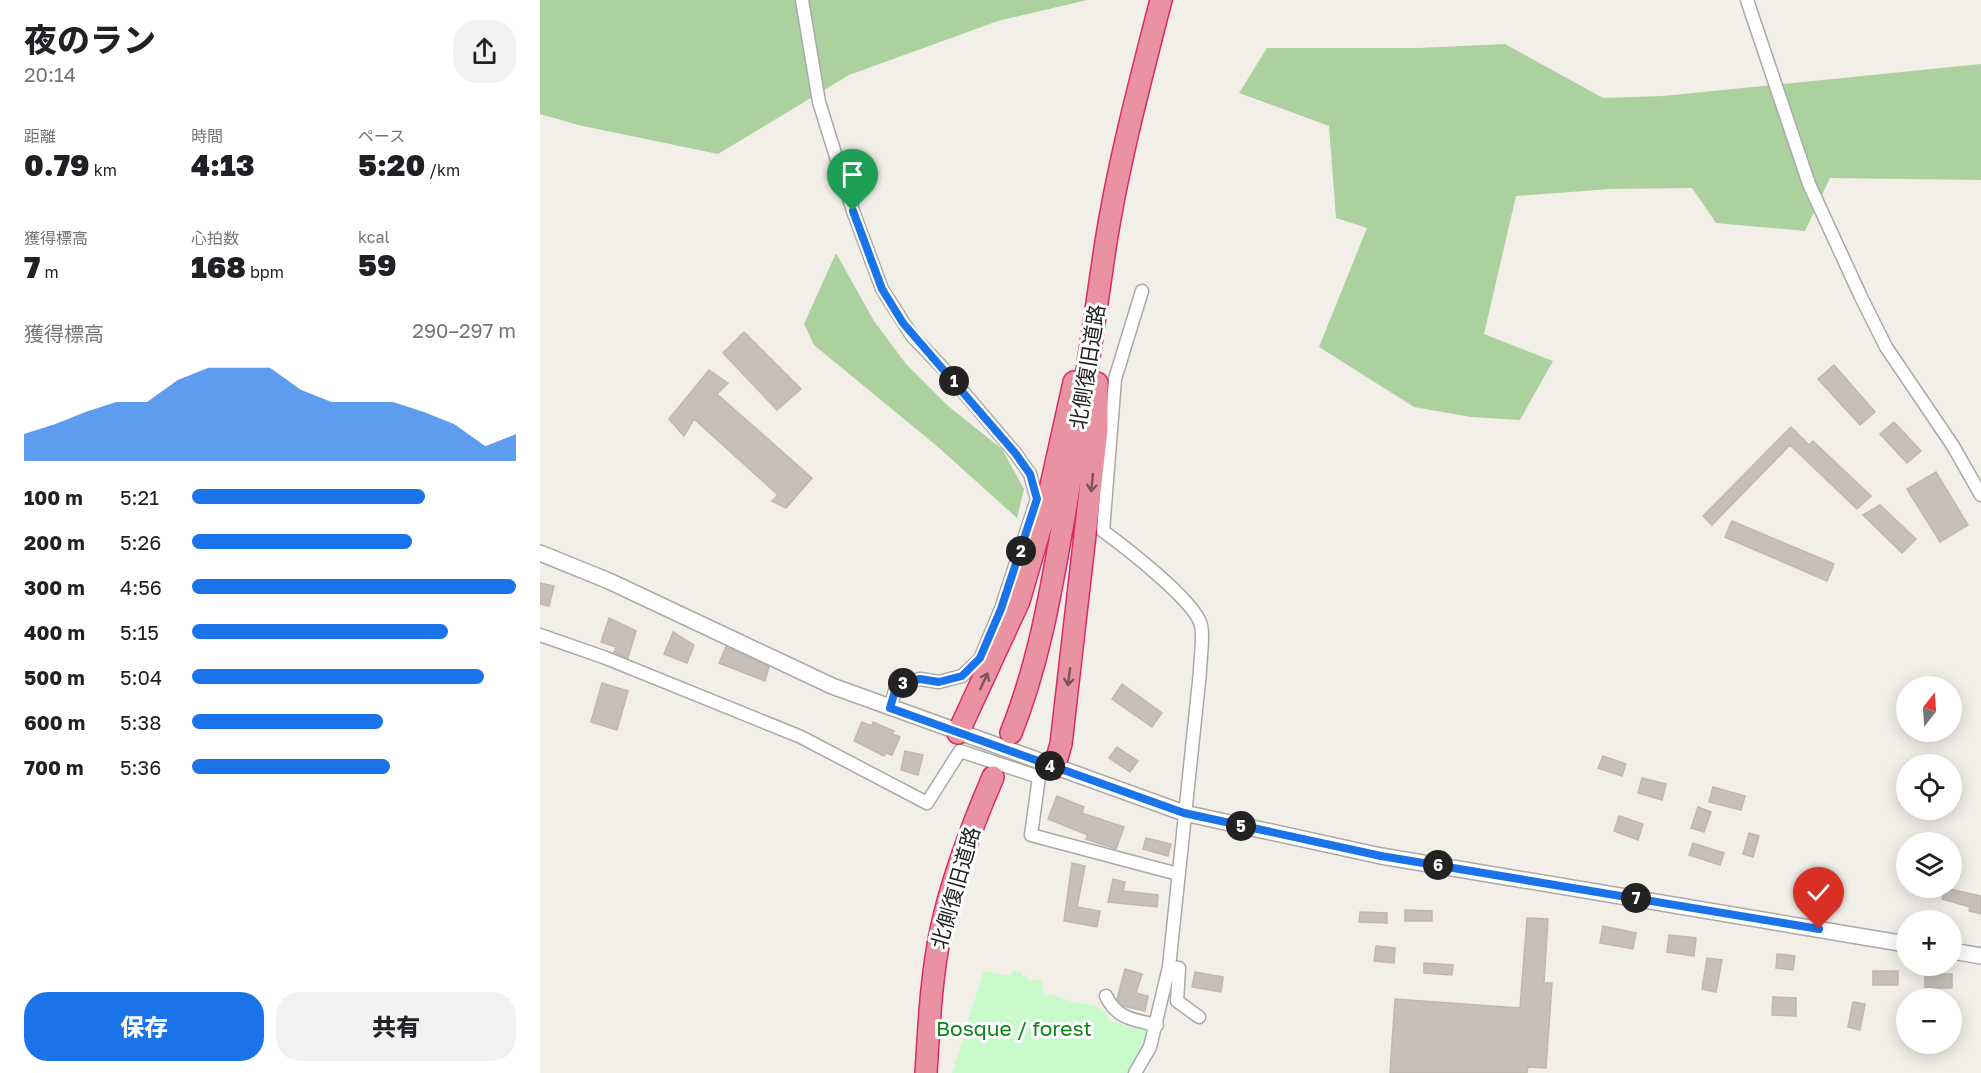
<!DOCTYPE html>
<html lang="ja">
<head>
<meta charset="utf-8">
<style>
	:root { --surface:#fff; --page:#f2f2f2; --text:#202124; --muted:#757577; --accent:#1a73e8 }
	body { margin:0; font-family:"Golos Text","Noto Sans JP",sans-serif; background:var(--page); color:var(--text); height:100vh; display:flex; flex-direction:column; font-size:22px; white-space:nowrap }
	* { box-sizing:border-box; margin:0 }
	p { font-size:20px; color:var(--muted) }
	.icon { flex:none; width:33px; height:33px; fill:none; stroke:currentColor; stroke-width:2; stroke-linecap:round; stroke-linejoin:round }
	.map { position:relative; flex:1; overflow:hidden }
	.panel { display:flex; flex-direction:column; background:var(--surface); width:540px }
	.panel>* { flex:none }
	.needle { width:39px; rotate:17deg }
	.buttons { position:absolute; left:1356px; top:676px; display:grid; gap:12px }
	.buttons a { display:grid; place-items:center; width:66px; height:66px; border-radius:50%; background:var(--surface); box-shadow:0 3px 15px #0003; font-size:30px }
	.pin { position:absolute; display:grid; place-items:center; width:51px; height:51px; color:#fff; margin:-62px -26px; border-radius:50% 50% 50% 0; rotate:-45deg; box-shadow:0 0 6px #0007 }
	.pin .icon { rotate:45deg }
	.km { position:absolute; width:30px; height:30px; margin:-15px; border-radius:50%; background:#222; color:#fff; font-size:16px; line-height:30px; text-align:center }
	.round { display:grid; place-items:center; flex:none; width:63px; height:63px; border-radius:24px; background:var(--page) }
	.summary { display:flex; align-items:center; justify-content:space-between; height:102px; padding:0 24px }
	h1 { font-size:33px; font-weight:800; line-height:45px }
	.metrics { display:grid; grid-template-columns:repeat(3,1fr); gap:9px; height:102px; padding:6px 24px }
	.metrics div { display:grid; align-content:center }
	.metrics b { font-size:30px; font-weight:800 }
	.metrics small { font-size:16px; font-weight:400 }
	.metrics p { font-size:16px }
	.chart { height:168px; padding:12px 24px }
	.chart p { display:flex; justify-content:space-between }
	.chart svg { width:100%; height:108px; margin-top:6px; fill:var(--accent); opacity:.7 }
	.primary-button { display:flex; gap:12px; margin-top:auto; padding:12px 24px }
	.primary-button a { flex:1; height:69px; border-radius:24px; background:var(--accent); color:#fff; font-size:24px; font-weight:800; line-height:69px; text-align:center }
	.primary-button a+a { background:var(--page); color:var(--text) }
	ul { padding:0 24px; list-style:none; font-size:20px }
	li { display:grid; grid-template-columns:96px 72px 1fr; align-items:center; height:45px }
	li i { height:15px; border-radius:8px; background:var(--accent) }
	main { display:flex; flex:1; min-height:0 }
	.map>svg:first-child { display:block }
</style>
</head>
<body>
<main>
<section class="panel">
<div class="summary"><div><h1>夜のラン</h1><p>20:14</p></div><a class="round"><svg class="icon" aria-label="share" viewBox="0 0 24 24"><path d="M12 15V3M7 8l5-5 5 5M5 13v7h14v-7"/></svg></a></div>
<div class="metrics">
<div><p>距離</p><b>0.79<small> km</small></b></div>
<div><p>時間</p><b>4:13</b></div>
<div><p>ペース</p><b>5:20<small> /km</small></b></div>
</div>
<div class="metrics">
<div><p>獲得標高</p><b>7<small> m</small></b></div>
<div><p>心拍数</p><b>168<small> bpm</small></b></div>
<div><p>kcal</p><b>59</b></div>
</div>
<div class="chart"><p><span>獲得標高</span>290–297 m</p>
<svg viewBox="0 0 160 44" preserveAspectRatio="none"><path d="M0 44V33L10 29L20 24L30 20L40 20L50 11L60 6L70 6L80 6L90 15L100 20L110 20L120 20L130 24L140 29L150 38L160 33V44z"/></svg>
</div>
<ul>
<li><b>100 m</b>5:21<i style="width:72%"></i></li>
<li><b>200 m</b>5:26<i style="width:68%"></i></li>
<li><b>300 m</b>4:56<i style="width:100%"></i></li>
<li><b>400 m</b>5:15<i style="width:79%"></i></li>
<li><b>500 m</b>5:04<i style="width:90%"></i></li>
<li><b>600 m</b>5:38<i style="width:59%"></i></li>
<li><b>700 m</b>5:36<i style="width:61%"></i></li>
</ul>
<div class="primary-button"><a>保存</a><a>共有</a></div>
</section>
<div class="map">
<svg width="1441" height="1073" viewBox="0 0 1441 1073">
	<rect width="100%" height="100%" fill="#f2efe9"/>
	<path fill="#add19e" d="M0,0H547L458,21L309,75L178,154L38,125L0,114Z
		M965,44L1063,98L1123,96L1441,64V180L1290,178L1265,231L1176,223L1152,188L1070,189L976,196L944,334L1013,361L980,420L931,417L874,407L779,347L827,228L796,218L789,126L699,93L727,48H878Z
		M296,253L334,321L366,364L408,406L462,449L484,489L477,518L398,447L274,345L264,324Z"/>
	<path fill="#c8facc" d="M475,970L482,973V978L485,975L489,981L501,979L504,996L510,994C519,997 529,1002 539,1003C556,1005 562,1004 570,1021L598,1029L622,1020L620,1033L595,1073H412L444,971L470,976Z"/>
	<path fill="#c7bfb8" stroke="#c4b6ab" stroke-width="1.5" d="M204,332L261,389L237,410L183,353Z
		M1294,365L1335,412L1320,425L1278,379Z
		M169,370L188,383L177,394L272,478L246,508L232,501L238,495L154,419L144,436L129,419Z
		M1354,422L1381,451L1367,463L1340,434Z
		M1251,427L1269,445L1273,441L1331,496L1317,509L1250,445L1172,525L1163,516Z
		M1396,472L1428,525L1400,542L1367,489Z
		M1340,505L1376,539L1362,553L1323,515Z
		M1192,521L1294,564L1287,581L1185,537Z
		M0,583L14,586L9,606L0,604Z
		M69,618L96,631L88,658L74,652L76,647L61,642Z
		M133,632L154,645L147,663L124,654Z
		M186,647L229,667L225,681L179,663Z
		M62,683L88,691L77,730L51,722Z
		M582,684L622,713L612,727L572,699Z
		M322,722L332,726L333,722L354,731L352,734L360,737L352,755L346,753L344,756L314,741Z
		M577,747L598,761L590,772L569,758Z
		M365,751L383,755L378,775L361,770Z
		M1063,756L1086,764L1082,776L1058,768Z
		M1102,778L1126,784L1122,800L1098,793Z
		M1173,787L1205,796L1201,810L1169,802Z
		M517,796L544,807L542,813L584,827L576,849L546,839L548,835L508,819Z
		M1158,807L1171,812L1164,832L1151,828Z
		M1079,816L1103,824L1098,840L1074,831Z
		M1209,833L1219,836L1213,857L1203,854Z
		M606,838L631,844L628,856L603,849Z
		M1153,843L1184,853L1180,865L1149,855Z
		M532,863L545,866L537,907L560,911L557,927L524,921Z
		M573,879L585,882L583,891L618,895L617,907L568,902Z
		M1405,888L1441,896V914L1429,911L1430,907L1402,899Z
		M865,910L892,911V921H865Z
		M820,912L847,913V923L819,922Z
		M987,918L1008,919L1004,983H1012L1006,1068L988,1067L987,1073H850L855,999L980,1008Z
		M1063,926L1096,933L1093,949L1060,943Z
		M1129,935L1156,938L1154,956L1127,952Z
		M836,946L855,948L854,963L834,961Z
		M1237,954L1255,956L1253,970L1236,968Z
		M1167,958L1182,960L1176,992L1162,989Z
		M884,963L913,965L912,975L884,973Z
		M585,969L602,974L596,993L608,996L605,1011L584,1006L577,999Z
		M1333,971H1358V985H1333Z
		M655,972L683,977L681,992L652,987Z
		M1385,974H1412V988H1385Z
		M1233,997L1256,998V1016L1232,1015Z
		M1313,1002L1325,1004L1320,1030L1308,1027Z"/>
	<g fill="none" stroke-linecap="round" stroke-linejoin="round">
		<g stroke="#a9a9a9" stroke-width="15">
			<path id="minor" d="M262,0L279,102L313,211L342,289L372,336L402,367L476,454L490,474L497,499L461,609L440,659L422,676L399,682L380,679L357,684L350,708
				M1207,0L1269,184L1321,297L1346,347L1413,446L1441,495
				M0,635L66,658L261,737L387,803L420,751L499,777L491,835L638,874
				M629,967L639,968L637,1001L659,1017
				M566,996C577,1019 594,1020 617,1025
				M595,1073L610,1047L629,967L660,672C660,658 664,639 661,625C655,601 585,547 563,531L575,379L602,291"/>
		</g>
		<g stroke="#a9a9a9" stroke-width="18">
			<path id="tertiary" d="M0,553L69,581L292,686L644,813L841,856L1366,944
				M1412,951L1441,956"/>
		</g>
		<g stroke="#dc2a67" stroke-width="24">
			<path id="motorway" d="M418,733L479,601L506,508L534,382
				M471,733C499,663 511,591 524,517C539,427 552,338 565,248C578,164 600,82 621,0
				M514,768L521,744L557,430V383
				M386,1073C389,1026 391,977 401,930C412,878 432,826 453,777"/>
		</g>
		<use href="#minor" stroke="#fff" stroke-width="12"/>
		<use href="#tertiary" stroke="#fff" stroke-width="15"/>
		<use href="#motorway" stroke="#e892a2" stroke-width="21"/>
	</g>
	<defs><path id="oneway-shaft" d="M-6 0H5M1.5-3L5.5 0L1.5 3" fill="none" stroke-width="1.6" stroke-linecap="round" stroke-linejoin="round" transform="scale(1.5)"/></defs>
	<g stroke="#7b545c">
		<use href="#oneway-shaft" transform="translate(552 483) rotate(96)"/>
		<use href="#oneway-shaft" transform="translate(529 677) rotate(97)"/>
		<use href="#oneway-shaft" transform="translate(444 681) rotate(-65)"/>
	</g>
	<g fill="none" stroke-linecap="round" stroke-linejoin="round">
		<g stroke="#fff" stroke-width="12">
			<path id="route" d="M313,211L342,289L363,323L476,454L490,474L497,499L461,609L440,658L422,676L399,682L380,679L357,684L350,708L644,813L841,856L1279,929"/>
		</g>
		<use href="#route" stroke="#1a73e8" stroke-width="8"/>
	</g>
	<g text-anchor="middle" stroke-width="6" stroke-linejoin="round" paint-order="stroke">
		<g font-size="21" fill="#222" stroke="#fff">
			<text transform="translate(548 367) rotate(-81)" y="7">北側復旧道路</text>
			<text transform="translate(416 888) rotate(-74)" y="7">北側復旧道路</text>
		</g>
		<g font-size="21" fill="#0c8416" stroke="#fff">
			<text x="474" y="1036">Bosque / forest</text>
		</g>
	</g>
</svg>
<div class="buttons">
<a><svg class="needle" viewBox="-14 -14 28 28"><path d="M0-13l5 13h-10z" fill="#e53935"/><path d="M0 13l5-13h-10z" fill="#757577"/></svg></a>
<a><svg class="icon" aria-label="locate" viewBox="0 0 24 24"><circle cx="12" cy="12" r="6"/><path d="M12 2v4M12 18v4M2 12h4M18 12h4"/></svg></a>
<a><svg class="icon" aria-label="layers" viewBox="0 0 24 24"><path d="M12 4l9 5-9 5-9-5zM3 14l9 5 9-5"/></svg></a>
<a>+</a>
<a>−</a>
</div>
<div class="pin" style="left:313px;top:211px;background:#1e9e55"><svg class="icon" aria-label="arrive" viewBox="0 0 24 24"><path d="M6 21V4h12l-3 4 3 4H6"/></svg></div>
<div class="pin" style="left:1279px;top:929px;background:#d93025"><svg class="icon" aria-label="check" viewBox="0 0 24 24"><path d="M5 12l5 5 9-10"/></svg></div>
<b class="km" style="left:414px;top:381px">1</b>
<b class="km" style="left:481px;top:551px">2</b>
<b class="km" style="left:363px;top:683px">3</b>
<b class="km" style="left:510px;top:766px">4</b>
<b class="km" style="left:701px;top:826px">5</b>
<b class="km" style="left:898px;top:865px">6</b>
<b class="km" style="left:1096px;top:898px">7</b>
</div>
</main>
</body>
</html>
